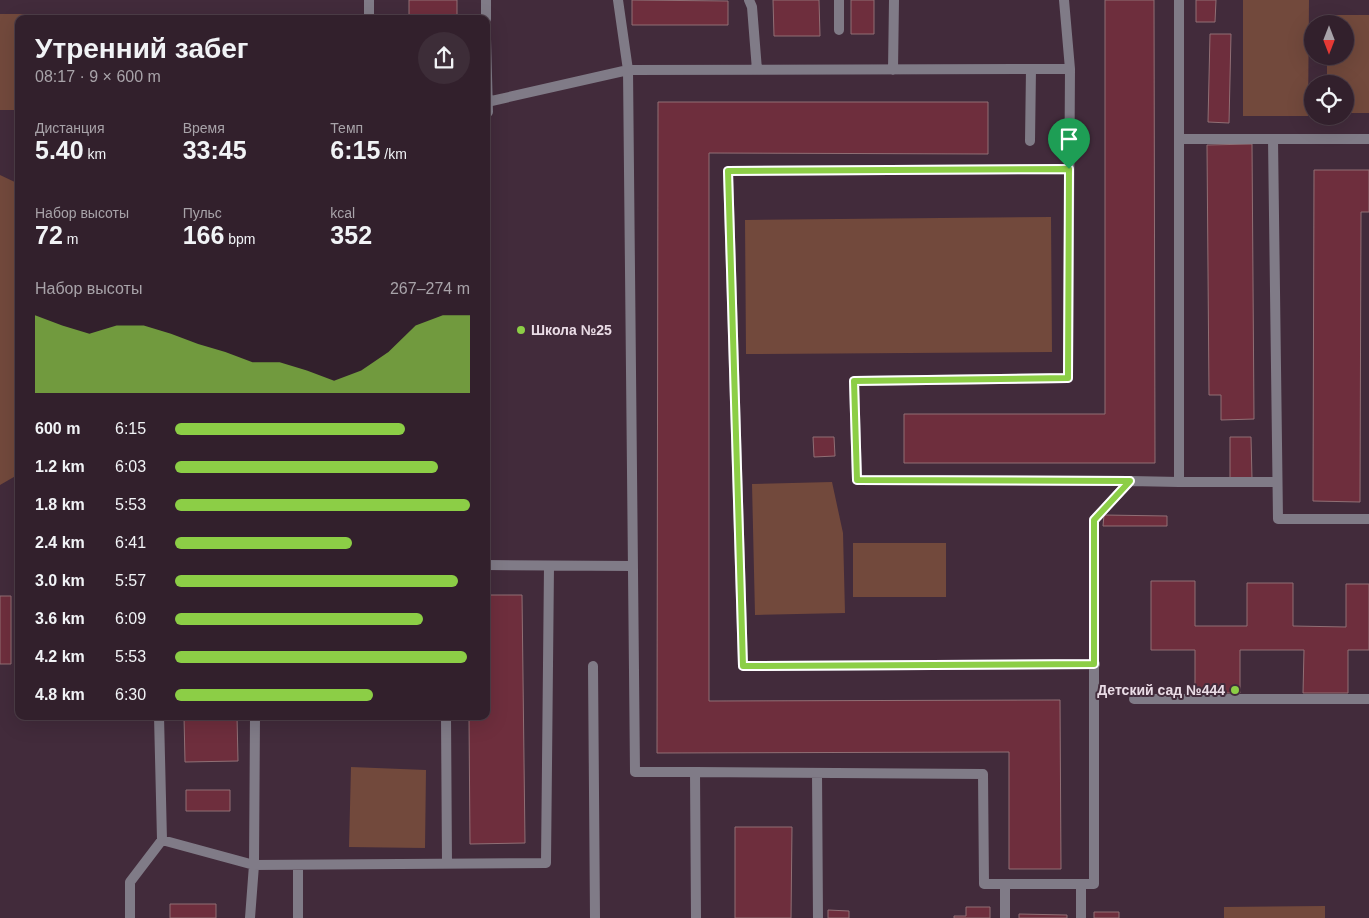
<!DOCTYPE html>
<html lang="ru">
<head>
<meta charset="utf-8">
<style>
	:root { --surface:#32202c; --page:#3d2d38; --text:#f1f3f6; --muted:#a8a3a9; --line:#4d3e48; --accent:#8cce46 }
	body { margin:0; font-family:Helvetica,sans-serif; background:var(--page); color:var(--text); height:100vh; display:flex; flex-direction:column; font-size:19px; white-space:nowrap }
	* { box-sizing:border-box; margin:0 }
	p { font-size:16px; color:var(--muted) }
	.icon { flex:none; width:28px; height:28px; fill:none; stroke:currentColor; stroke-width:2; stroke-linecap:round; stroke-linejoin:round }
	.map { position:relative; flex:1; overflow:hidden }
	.sheet { position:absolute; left:15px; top:15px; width:475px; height:705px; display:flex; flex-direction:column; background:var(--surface); border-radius:10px; box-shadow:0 5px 20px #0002,0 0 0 1px var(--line) }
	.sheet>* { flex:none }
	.needle { width:32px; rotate:180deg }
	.buttons { position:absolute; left:1304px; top:15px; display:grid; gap:10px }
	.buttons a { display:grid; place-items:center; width:50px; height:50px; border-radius:50%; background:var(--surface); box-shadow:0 5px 20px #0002,0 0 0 1px var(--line); font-size:25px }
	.pin { position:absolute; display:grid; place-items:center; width:42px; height:42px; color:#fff; margin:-51px -21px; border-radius:50% 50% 50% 0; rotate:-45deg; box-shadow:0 0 5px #0007 }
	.pin .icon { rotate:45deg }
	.round { display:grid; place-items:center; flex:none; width:52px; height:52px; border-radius:26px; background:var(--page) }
	.summary { display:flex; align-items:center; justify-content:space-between; height:85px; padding:0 20px }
	h1 { font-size:28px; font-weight:700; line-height:38px }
	.stats { display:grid; grid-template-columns:repeat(3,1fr); gap:8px; height:85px; padding:5px 20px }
	.stats div { display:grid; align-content:center }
	.stats b { font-size:25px; font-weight:700 }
	.stats small { font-size:14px; font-weight:400 }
	.stats p { font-size:14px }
	.chart { height:140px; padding:10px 20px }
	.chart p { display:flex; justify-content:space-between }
	.chart svg { width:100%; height:90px; margin-top:5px; fill:var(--accent); opacity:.7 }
	ul { padding:0 20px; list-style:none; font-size:16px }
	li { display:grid; grid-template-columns:80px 60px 1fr; align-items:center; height:38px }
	li i { height:12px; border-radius:6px; background:var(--accent) }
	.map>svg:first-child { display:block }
</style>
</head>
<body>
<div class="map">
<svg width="1369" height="918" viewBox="0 0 1369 918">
	<rect width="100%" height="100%" fill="#422b3b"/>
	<path fill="#72493c" d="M1243,0H1309L1308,116H1243Z
		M0,14H150V19H19V110H0Z
		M1327,15H1369V113H1345V84H1327V56H1345V24H1327Z
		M0,175L19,184V474L0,485Z
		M1051,217L1052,352L746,354L745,220Z
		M832,482L843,533L845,613L755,615L752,484Z
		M853,543H946V597H853Z
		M351,767L426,770L425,848L349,847Z
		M1325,906V918H1224V907Z"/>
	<path fill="#6e2e3d" stroke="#906f75" d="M409,0H457V19H409Z
		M632,0L728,1V25H632Z
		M773,0H819L820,36H774Z
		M851,0H874V34H851Z
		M1105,0H1154L1155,463H904V414H1105Z
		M1196,0H1216L1215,22H1196Z
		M1210,34H1231L1229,123L1208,122Z
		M658,102H988V154L709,153V701L1060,700L1061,869H1009V752L657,753Z
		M1252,144L1254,419L1221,420V395H1209L1207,145Z
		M1314,170H1369V212H1361L1360,502L1313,501Z
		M813,437H834L835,456L814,457Z
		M1230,437H1251L1252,479H1230Z
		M1104,515L1167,516V526H1103Z
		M1151,581H1195V626H1247V583H1293V626L1346,627V584H1369V650H1348V693H1303L1304,650H1240V693H1195V650H1151Z
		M486,595H522L525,843L470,844L469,716H486Z
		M0,596H11V664H0Z
		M184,716H237L238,761L185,762Z
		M186,790H230V811H186Z
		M735,827H792L791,918H735Z
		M170,904H216V918H170Z
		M966,907H990V918H954V916H966Z
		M828,910L849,911V918H828Z
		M1094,912H1119V918H1094Z
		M1019,914L1067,915V918H1019Z"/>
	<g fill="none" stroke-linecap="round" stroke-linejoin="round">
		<path stroke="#807b87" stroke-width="10" d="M369,0V19
			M486,0V19
			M749,0L752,7L757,70
			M1064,0L1070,69L1068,378L854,381L857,480L1130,481
			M839,30V0
			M486,39L488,112H486
			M893,70L894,0
			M487,102L628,70L618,0
			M1179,139H1273L1278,519H1369
			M1273,139H1369
			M1030,141L1031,69
			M1069,169L728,171L743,666L1095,664
			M1179,482H1277
			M486,565L633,566
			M593,666L595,918
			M1134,699H1369
			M159,716L162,840
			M446,716L447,863
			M695,772L983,774L984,884H1094V520L1130,481L1179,482V0
			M817,773L818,918
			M298,865V918
			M1081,884V918
			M130,918V882L162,840L254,865L546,863L549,566
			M250,918L254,865L255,716
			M696,918L695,772H635L628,70L1070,69
			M1005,918V884"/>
	</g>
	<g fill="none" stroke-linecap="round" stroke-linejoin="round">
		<g stroke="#fff" stroke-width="10">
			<path id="route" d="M1069,169L1068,378L854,381L857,480L1130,481L1094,520V664L743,666L728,171Z"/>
		</g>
		<use href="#route" stroke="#8cce46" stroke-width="6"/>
	</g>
	<g fill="#8cce46" stroke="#422b3b" stroke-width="2">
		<circle cx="521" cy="330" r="5"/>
		<circle cx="1235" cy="690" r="5"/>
	</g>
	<g text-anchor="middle" stroke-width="4" stroke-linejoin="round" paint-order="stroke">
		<g font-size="14" font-weight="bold" fill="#eadce6" stroke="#422b3b" text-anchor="start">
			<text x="531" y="335">Школа №25</text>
			<text x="1225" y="695" text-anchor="end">Детский сад №444</text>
		</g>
	</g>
</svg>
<div class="buttons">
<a><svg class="needle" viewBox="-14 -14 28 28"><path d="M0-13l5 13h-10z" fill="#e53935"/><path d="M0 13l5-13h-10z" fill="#a8a3a9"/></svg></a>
<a><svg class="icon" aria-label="locate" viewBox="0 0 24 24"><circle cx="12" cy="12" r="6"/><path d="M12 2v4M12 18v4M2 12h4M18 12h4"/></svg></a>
</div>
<div class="pin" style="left:1069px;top:169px;background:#1e9e55"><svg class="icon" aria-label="arrive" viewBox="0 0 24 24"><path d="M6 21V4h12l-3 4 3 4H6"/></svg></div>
<section class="sheet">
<div class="summary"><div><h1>Утренний забег</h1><p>08:17 · 9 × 600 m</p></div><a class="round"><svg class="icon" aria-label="share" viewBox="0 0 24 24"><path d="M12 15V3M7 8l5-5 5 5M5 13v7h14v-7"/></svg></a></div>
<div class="stats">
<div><p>Дистанция</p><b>5.40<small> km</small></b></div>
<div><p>Время</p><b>33:45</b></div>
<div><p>Темп</p><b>6:15<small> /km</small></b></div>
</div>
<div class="stats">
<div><p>Набор высоты</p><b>72<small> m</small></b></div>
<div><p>Пульс</p><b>166<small> bpm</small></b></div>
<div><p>kcal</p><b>352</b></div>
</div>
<div class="chart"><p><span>Набор высоты</span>267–274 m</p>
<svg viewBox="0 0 160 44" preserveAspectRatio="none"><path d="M0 44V6L10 11L20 15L30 11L40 11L50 15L60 20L70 24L80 29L90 29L100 33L110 38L120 33L130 24L140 11L150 6L160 6V44z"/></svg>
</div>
<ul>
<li><b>600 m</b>6:15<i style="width:78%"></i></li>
<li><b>1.2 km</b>6:03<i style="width:89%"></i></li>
<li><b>1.8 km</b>5:53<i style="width:100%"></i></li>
<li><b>2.4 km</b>6:41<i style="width:60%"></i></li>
<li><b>3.0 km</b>5:57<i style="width:96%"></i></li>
<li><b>3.6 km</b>6:09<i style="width:84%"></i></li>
<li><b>4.2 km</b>5:53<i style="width:99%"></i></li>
<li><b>4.8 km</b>6:30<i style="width:67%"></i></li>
</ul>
</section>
</div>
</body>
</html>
